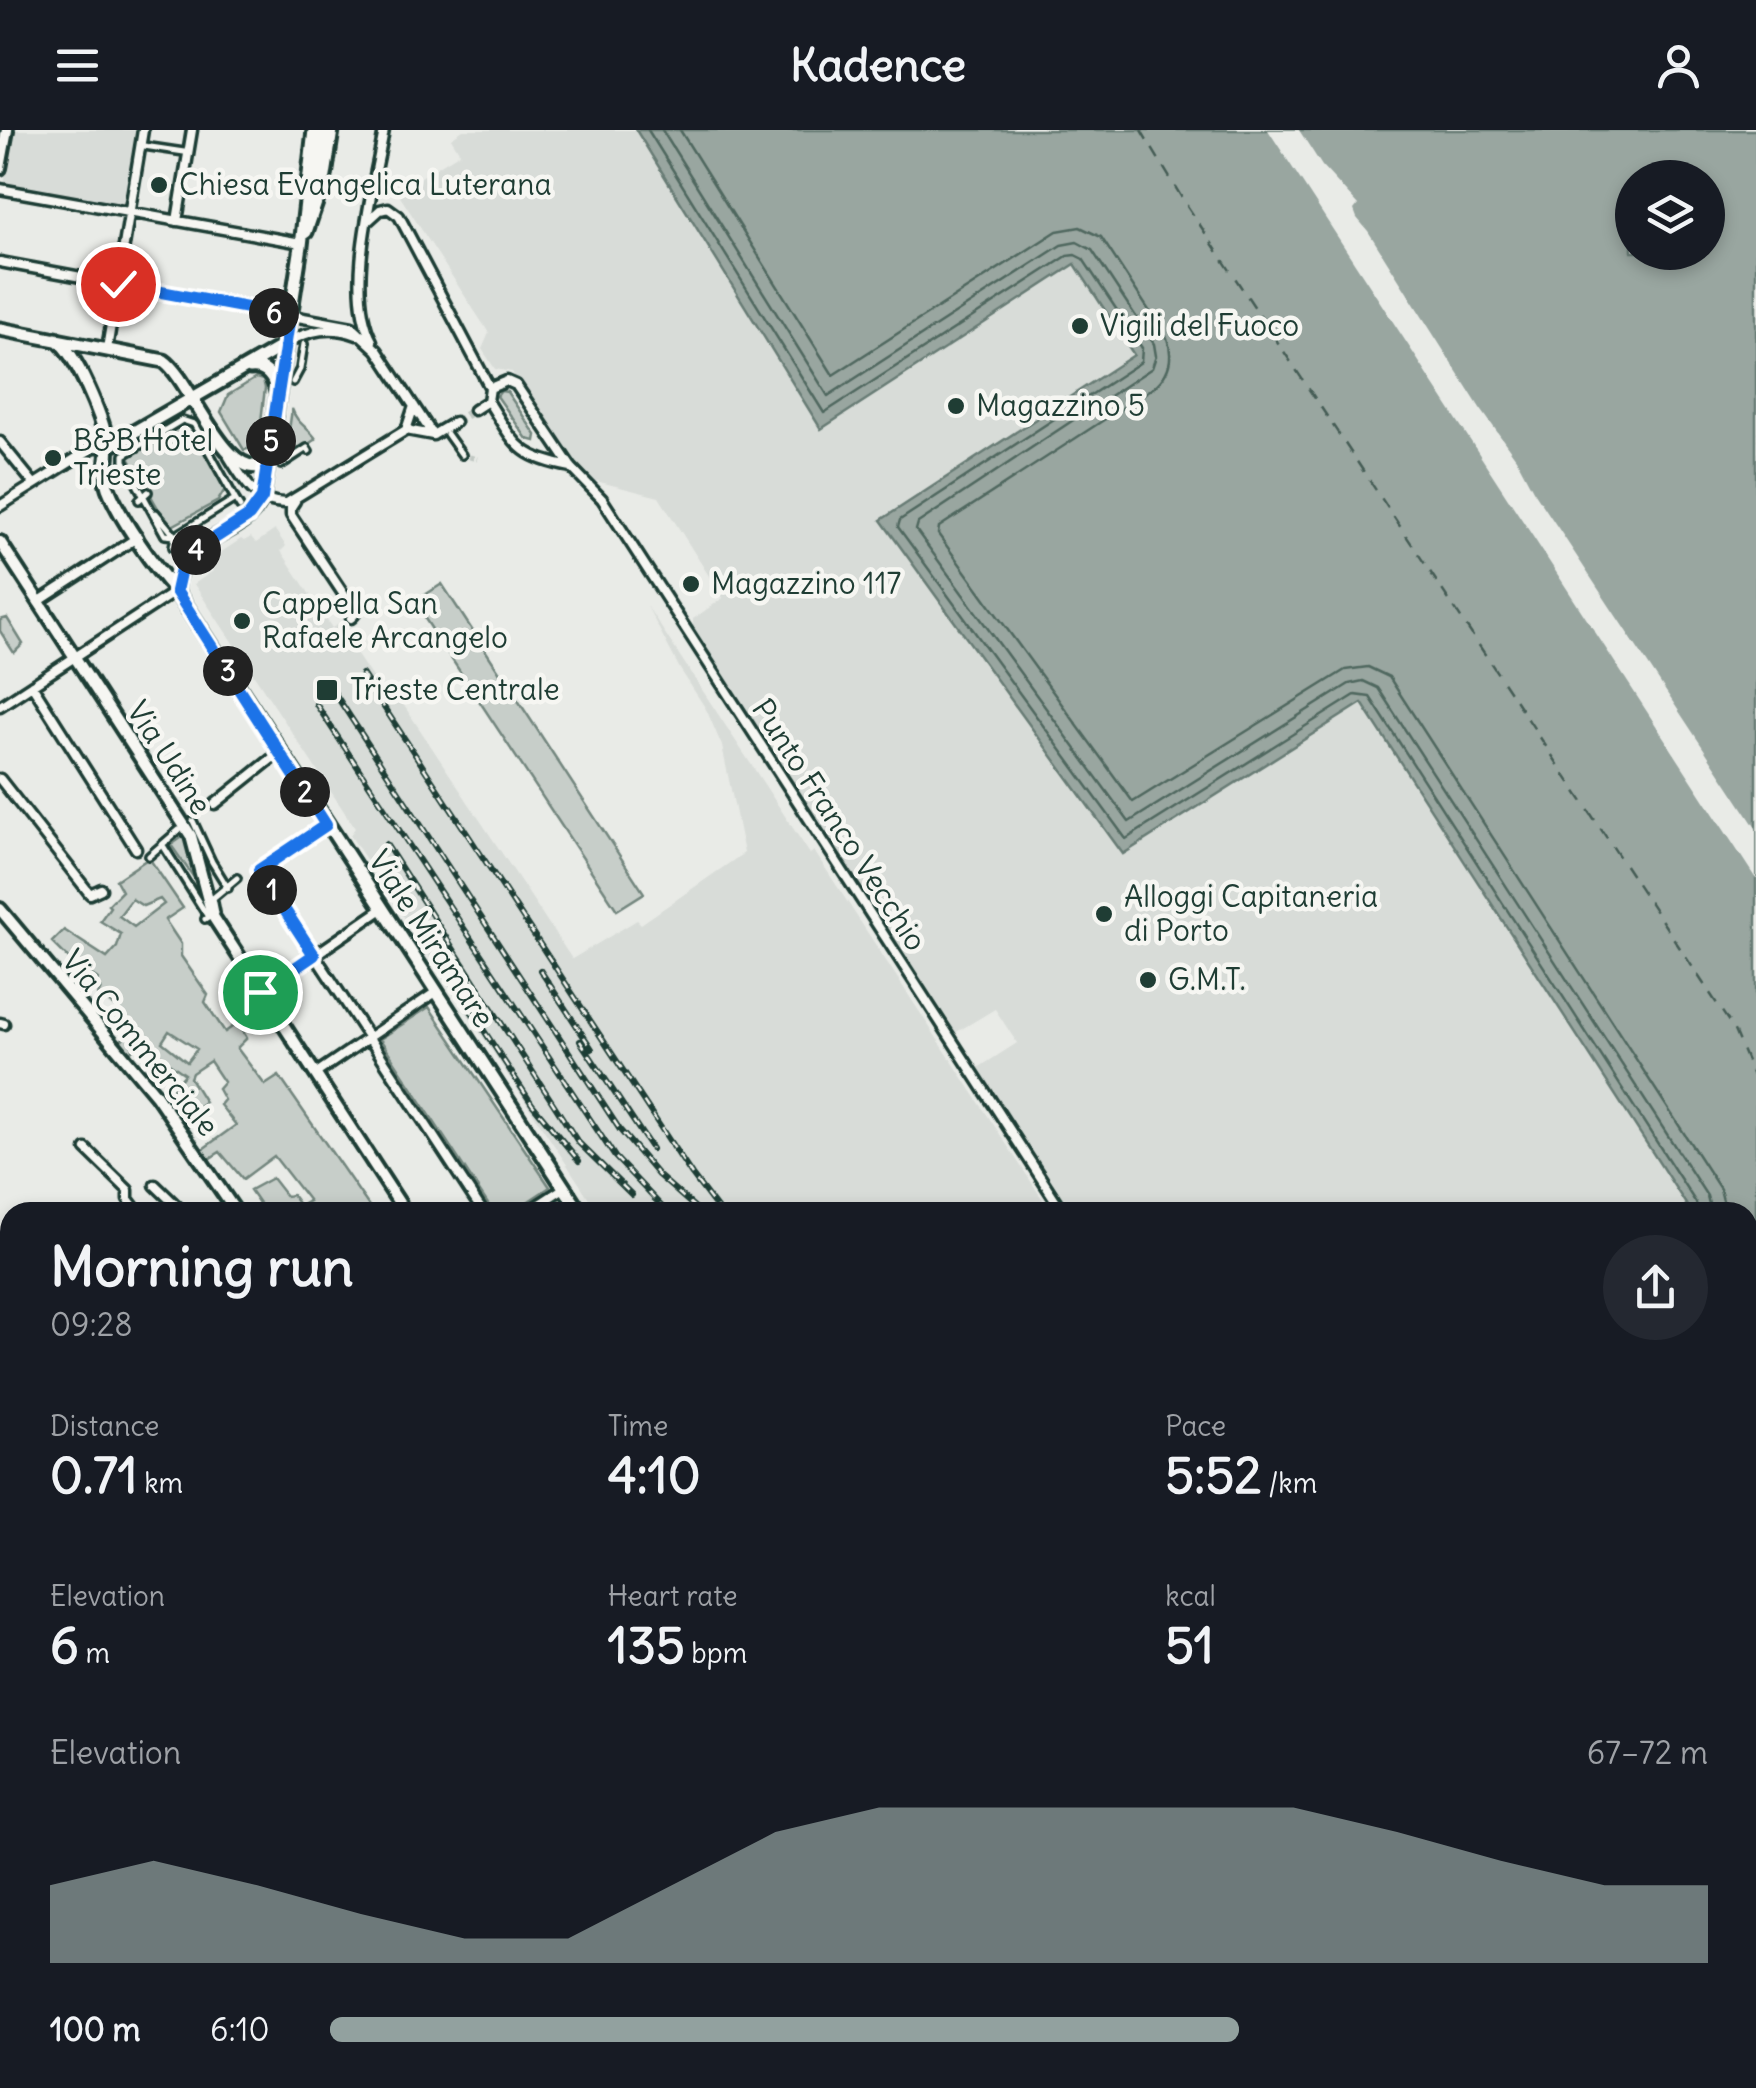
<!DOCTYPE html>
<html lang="en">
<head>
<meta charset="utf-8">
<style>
	:root { --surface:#171b24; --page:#242831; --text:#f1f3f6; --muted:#9ea1a6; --accent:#92a19f }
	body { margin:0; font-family:Delius,sans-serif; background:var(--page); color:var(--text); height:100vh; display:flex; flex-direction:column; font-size:38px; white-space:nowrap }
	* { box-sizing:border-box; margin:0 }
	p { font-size:32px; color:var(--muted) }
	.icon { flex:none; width:55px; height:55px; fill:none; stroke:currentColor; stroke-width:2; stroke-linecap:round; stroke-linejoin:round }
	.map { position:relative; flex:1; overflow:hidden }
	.panel { position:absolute; left:0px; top:1072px; width:1758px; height:888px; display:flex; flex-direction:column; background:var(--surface); border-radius:30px 30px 0 0; box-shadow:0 5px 15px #0003 }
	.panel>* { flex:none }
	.buttons { position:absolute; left:1615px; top:30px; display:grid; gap:20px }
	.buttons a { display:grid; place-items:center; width:110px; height:110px; border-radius:50%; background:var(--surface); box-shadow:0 5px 15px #0003; font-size:50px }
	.pin { position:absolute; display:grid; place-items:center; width:85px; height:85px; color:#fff; margin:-42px; border:5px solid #fff; border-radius:50%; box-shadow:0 2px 10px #0007 }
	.km { position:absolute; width:50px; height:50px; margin:-25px; border-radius:50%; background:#222; color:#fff; font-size:28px; line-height:50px; text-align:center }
	.round { display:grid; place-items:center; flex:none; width:105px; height:105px; border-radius:52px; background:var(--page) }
	.summary { display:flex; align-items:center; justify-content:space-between; height:170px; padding:0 50px }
	h1 { font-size:55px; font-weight:800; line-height:75px }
	.figures { display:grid; grid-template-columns:repeat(3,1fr); gap:15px; height:170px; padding:10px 50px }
	.figures div { display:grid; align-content:center }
	.figures b { font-size:50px; font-weight:800 }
	.figures small { font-size:28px; font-weight:400 }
	.figures p { font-size:28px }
	.chart { height:280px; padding:20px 50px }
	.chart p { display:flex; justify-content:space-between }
	.chart svg { width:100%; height:180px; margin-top:10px; fill:var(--accent); opacity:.7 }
	ul { padding:0 50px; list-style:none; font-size:32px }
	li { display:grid; grid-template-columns:160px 120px 1fr; align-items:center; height:75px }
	li i { height:25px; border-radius:12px; background:var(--accent) }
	header { display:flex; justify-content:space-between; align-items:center; height:130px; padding:0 50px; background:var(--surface); font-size:45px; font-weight:800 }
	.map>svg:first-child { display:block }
</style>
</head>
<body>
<header><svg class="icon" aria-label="menu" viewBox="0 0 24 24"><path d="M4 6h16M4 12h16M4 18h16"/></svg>Kadence<svg class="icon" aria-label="person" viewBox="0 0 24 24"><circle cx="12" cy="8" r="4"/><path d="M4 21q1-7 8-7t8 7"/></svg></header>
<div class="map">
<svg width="1756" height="1958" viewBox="0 0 1756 1958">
	<rect width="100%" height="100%" fill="#e9ebe7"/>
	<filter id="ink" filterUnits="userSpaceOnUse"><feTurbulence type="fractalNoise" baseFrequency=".01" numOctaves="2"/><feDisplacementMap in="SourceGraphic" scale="20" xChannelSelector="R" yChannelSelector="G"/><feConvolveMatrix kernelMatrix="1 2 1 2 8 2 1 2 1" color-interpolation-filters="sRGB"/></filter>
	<g filter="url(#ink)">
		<path fill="#d8dcd8" d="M12,0H135L124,75L4,54Z
			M463,0H636L821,299L1074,133L1134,225L882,391L1123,724L1362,573L1691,1082H1072L978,938L1017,913L995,879L955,903L693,498V489L723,468L659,367L592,350L572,333L512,242L495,239L482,219L489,203L397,62L460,23L451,8Z
			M275,400L286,416L281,421L332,498L337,495L385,567L395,562L572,829L637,790L641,794L744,723L722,616L706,579L680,539L647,476L810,724L814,721L1051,1082H598L350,705L355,698L194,454L213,441L209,434L216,430L214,427L241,409L244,411L251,407L256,413Z
			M1748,1843L1756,1852V1901L1751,1893L1748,1896Z
			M1299,1950H1375L1368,1958H1304Z"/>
		<path fill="#c7cec9" stroke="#73867e" stroke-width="2.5" fill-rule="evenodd" d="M256,248L263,250L265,258L258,316L244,320L221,282L228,265Z
			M501,261L507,262L536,305L535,311L527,309L497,266Z
			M292,279C297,294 308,297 316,309L285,329Z
			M186,293L192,296L227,356L218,371L172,396L166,392L128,326L178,294Z
			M442,454L644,763L617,780L414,472Z
			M7,488L23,514L14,523L0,501V490Z
			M184,706L192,723L197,752L171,715Z
			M149,728L183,778L165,790L181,814V826L208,865L205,872L225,902L238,893L247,908L237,918L265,955L279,946L373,1082H252L259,1073L250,1060L272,1048L286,1066L292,1065L300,1076L309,1071L274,1026L243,1049L220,1022L207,1030L200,1021L236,995L220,975L224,970L218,959L224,952L210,931L192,943L190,948L205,972L178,990L164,969L185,944L153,922L156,918L144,908L130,922L120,911L136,898L118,878L98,865L101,858L96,853L98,849L90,844L86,846L52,812L64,800L107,828L117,817L121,804L100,791L110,777L108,775L122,761L116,750ZM132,769L143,776L160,769L164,774L134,797L119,786ZM169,901L197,919L187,932L162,912Z
			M429,877L550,1057L512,1082H493L380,909Z
			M1750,1893L1756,1901V1958H1735L1740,1950H1748V1897Z
			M0,1936L2,1941L10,1944V1950H53L83,1958H0Z
			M823,1950H906V1958H821Z"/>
		<path fill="#99a6a0" stroke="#687c75" stroke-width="2.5" fill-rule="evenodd" d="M636,0H1756V1539L1748,1545V1082H1691L1362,573L1123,724L881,390L1134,225L1075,134L821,299ZM1632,48H1708V122H1632Z"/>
		<path fill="#e9ebe7" d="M1268,0H1299L1322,36L1358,75L1354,80L1357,88L1368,101L1480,278L1516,328L1533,360L1756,698V749Z"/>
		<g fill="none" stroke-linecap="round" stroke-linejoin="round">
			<path stroke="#50675f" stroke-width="2.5" d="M648,0L824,283L1067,126L1075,125L1083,129L1142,218L1141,232L900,390L898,397L1126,709L1355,565L1370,567L1696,1073L1698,1082
				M662,0L828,266L1061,115L1077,112L1092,120L1154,214L1156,226L1152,238L918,393L916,400L1129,692L1349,554L1363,551L1378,558L1707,1066L1711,1082
				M680,0L833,245L1057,101L1080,97L1101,107L1167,208C1174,228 1169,245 1153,258L939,397L938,404L1133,672L1345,540L1368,537L1389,547L1720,1059L1726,1082"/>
			<path stroke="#445c54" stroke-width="2.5" stroke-dasharray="12 10" stroke-linecap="butt" d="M1141,0L1182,68L1733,898L1756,953
				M1748,1208L1756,1196
				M1748,1267L1756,1255"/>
			<path stroke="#c1c8c3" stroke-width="5" stroke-dasharray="5 2.5" stroke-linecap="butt" d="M462,325L477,329"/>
			<path stroke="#c1c8c3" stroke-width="8" stroke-dasharray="8 4" stroke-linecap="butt" d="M455,292L474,280"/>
			<g stroke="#1f3d34" stroke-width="12">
				<path id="pedestrian" d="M144,16L184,22
					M293,252L300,239L304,214
					M447,304L462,325
					M281,335L307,318L309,321
					M235,369L194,294L182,290L124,325V331L165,405L175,406L235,369L240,377
					M139,370L148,362
					M160,390L156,383L175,406L173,417
					M193,691L212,732L228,758
					M164,717L208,787L205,789
					M149,726L179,700
					M216,783L213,768L237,748
					M1748,1720L1756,1733
					M1748,1779L1756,1788"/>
			</g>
			<g stroke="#1f3d34" stroke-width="15">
				<path id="minor" d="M0,59L301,113
					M369,90L380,80L388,78L399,86L490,258L488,271C516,315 517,327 571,337
					M177,91L192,0
					M0,132L352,197L377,220L433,305
					M372,211C344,159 374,58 384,0
					M286,213C310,200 331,195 357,205
					M107,219L143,0
					M490,258L507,251L516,255L571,337L602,369L1063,1082
					M474,280L488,271
					M406,300L433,305
					M433,305L455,292
					M0,312L34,354
					M229,327C244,351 256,374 287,373L406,300L414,276
					M295,371L291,377V385L350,474L354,485L351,488
					M0,376L94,317H108
					M38,472L138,407
					M32,555L136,719
					M0,576L176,461
					M0,649L90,764L101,759
					M215,674L280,622
					M326,695L259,740L483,1082
					M261,862L382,779
					M0,893L4,894
					M315,944L436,862
					M86,1019L128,1060V1069L138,1082
					M155,1055L183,1082
					M405,1081L421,1082
					M527,1082L564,1058
					M0,1124L10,1127
					M0,1558L10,1554
					M1748,1578L1756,1583
					M0,1661L10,1664
					M1748,1695L1756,1709
					M0,1719L10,1713
					M0,1746L10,1761
					M0,1779L10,1772
					M0,1821L10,1818
					M0,1856L10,1858
					M0,1932L10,1940
					M68,1950L93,1958
					M591,1950L592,1958
					M659,1950L666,1953L667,1958
					M911,1950V1958
					M1002,1950L1003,1958
					M1088,1950L1093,1958
					M1112,1950L1114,1958
					M1217,1950L1222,1958
					M746,1953L747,1950
					M333,1958L347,1950
					M492,1958L493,1950
					M1374,1958L1381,1950
					M1688,1958L1695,1950"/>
			</g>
			<g stroke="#1f3d34" stroke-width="18">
				<path id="secondary" d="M0,38L7,0
					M0,412L191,706L212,785L405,1082
					M0,779L156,965L236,1082
					M0,1486L10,1482
					M1288,1950L1293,1958"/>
			</g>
			<g stroke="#1f3d34" stroke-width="19">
				<path id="primary" d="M315,60L323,0
					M306,102L325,46L332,0
					M0,199L164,231C191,249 227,358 268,333
					M56,209C77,224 102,287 107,312C110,328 102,343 108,358C120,389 154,437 176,461L580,1082
					M250,238C267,236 274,248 277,262
					M108,317L286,214
					M176,461C183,399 241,413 262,368L301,116L314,0
					M1748,1817L1756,1826"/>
			</g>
			<use href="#pedestrian" stroke="#f6f6f2" stroke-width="5"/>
			<use href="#minor" stroke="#f6f6f2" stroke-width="8"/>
			<use href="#secondary" stroke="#f6f6f2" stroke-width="10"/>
			<use href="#primary" stroke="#f6f6f2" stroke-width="11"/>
			<g stroke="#1f3d34" stroke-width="6">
				<path id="rail" d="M362,544L692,1045L720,1082
					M334,562L620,1000L658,1045L700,1082
					M316,574L615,1027L667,1082
					M386,714L578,1012L632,1065
					M540,840L592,919
					M451,850L532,974L579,1031
					M580,911L652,1019
					M1748,1859L1756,1870"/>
			</g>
			<use href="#rail" stroke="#f6f6f2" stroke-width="2.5" stroke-dasharray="8" stroke-linecap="butt"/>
		</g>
	</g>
	<g fill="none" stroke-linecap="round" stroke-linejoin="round" filter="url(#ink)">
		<g stroke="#fff" stroke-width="20">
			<path id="route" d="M118,154L290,186L262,368L249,386L187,426L182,434L176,461L326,695L259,740L314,825L260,862"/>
		</g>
		<use href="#route" stroke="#1a73e8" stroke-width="12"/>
	</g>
	<g fill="#1f3d34" stroke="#f6f6f2" stroke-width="4">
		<circle cx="159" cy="55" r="10"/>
		<circle cx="1080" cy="196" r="10"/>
		<circle cx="956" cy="276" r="10"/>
		<circle cx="53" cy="328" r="10"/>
		<circle cx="691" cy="454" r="10"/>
		<circle cx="242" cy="491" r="10"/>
		<rect x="315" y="548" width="24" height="24" rx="5"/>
		<circle cx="1104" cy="784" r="10"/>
		<circle cx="1148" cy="850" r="10"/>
	</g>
	<g text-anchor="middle" stroke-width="9" stroke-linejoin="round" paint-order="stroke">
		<g font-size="30" fill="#1f3d34" stroke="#f6f6f2" text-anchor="start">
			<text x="179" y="65">Chiesa Evangelica Luterana</text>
			<text x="1100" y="206">Vigili del Fuoco</text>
			<text x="976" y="286">Magazzino 5</text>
			<text x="73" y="321">B&amp;B Hotel<tspan x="73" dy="34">Trieste</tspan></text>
			<text x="711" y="464">Magazzino 117</text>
			<text x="262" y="484">Cappella San<tspan x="262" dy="34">Rafaele Arcangelo</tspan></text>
			<text x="350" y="570">Trieste Centrale</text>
			<text x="1124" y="777">Alloggi Capitaneria<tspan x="1124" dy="34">di Porto</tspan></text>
			<text x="1168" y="860">G.M.T.</text>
		</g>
		<g font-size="30" fill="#1f3d34" stroke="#f6f6f2">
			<text transform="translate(169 628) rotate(57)" y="10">Via Udine</text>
			<text transform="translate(839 695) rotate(57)" y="10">Punto Franco Vecchio</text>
			<text transform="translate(431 809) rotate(57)" y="10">Viale Miramare</text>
			<text transform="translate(140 913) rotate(51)" y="10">Via Commerciale</text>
		</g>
	</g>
</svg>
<div class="buttons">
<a><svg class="icon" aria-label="layers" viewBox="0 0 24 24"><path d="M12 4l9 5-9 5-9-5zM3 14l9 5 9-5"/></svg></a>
</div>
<div class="pin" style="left:260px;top:862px;background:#1e9e55"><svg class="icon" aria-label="arrive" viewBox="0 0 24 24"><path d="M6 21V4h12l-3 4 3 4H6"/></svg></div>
<div class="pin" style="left:118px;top:154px;background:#d93025"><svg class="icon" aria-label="check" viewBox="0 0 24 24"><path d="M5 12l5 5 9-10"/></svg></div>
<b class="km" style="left:272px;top:760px">1</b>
<b class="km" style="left:305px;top:662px">2</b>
<b class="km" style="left:228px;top:541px">3</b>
<b class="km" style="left:196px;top:420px">4</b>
<b class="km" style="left:271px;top:311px">5</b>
<b class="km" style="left:274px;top:183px">6</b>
<section class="panel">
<div class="summary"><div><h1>Morning run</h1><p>09:28</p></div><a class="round"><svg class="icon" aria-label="share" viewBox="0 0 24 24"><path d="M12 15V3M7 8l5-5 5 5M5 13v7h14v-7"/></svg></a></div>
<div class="figures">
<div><p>Distance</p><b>0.71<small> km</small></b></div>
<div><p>Time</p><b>4:10</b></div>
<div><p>Pace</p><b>5:52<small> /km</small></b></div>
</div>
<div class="figures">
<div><p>Elevation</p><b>6<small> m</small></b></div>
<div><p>Heart rate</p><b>135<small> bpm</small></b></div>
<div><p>kcal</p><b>51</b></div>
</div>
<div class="chart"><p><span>Elevation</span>67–72 m</p>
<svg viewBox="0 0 160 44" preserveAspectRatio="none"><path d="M0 44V25L10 19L20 25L30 32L40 38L50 38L60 25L70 12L80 6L90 6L100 6L110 6L120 6L130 12L140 19L150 25L160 25V44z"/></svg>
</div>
<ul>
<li><b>100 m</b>6:10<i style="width:66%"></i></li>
</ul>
</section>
</div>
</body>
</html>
